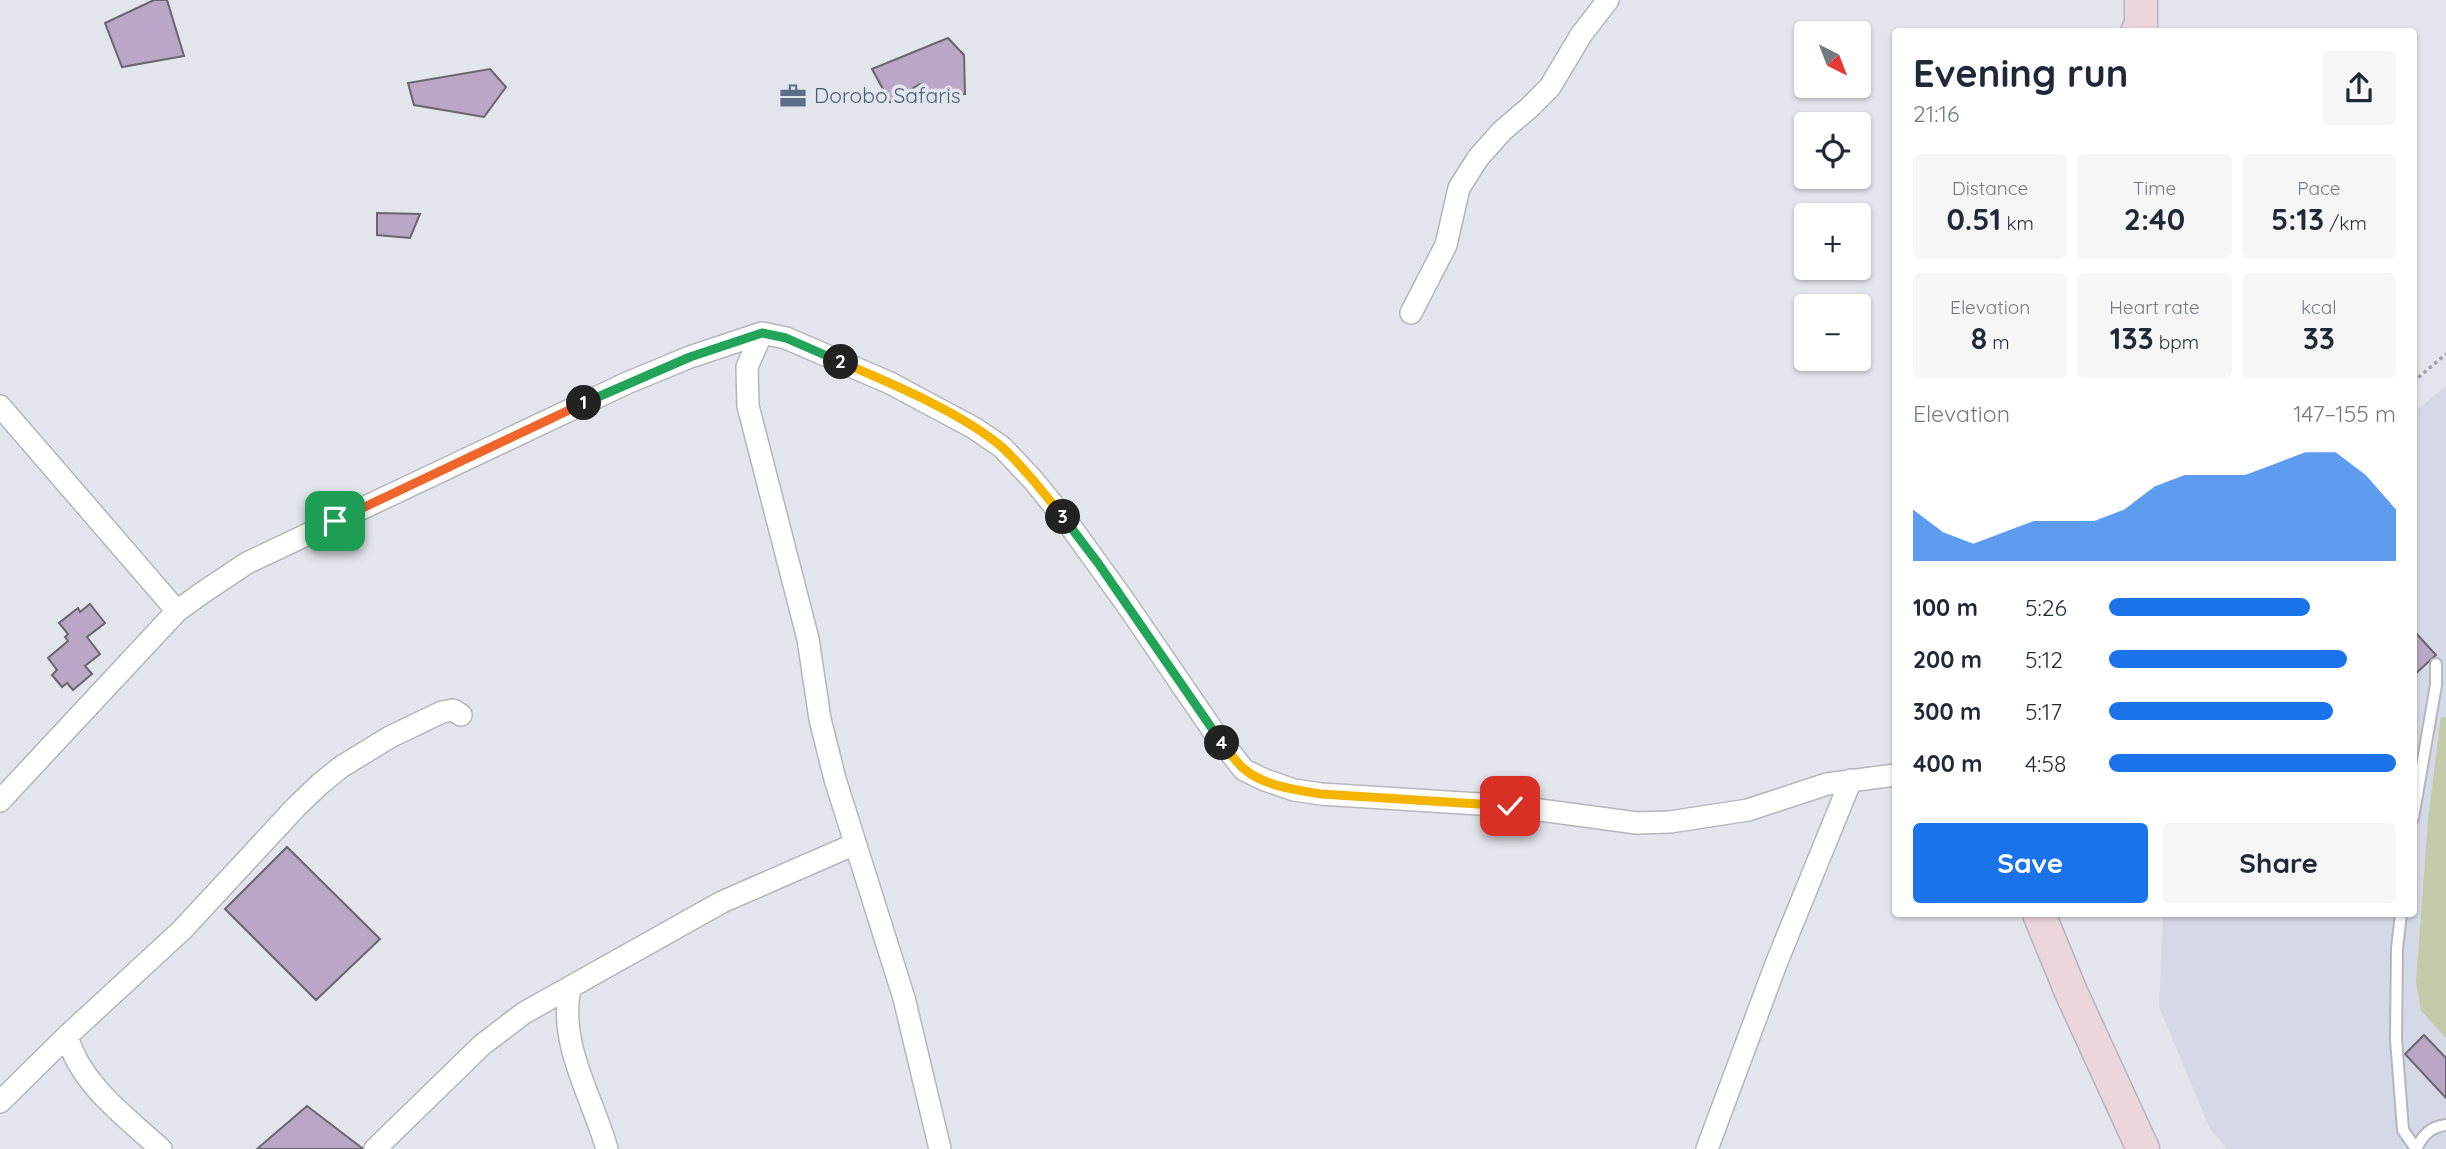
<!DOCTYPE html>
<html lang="en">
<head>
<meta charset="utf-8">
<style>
	:root { --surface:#fff; --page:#f6f6f7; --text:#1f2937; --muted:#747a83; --accent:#1a73e8 }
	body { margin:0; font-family:Quicksand,sans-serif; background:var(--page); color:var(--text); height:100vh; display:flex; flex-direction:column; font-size:26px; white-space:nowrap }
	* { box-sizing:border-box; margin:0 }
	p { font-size:23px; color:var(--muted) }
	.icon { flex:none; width:38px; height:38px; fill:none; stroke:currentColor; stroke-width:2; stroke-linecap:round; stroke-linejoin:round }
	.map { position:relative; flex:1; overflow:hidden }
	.panel { position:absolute; left:1892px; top:28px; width:525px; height:889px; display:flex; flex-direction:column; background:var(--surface); border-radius:7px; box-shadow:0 2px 5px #0004 }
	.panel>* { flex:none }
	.needle { width:46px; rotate:138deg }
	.buttons { position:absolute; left:1794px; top:21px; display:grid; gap:14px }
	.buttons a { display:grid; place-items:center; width:77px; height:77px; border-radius:7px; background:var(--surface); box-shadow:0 2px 5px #0004; font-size:35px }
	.pin { position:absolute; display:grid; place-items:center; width:60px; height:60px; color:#fff; margin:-30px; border-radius:14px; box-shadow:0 4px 10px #0006 }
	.km { position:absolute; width:35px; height:35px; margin:-18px; border-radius:50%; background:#222; color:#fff; font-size:19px; line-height:35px; text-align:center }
	.round { display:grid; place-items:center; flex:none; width:74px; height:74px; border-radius:7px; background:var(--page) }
	.headline { display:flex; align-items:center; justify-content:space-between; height:119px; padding:0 21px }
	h1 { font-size:38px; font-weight:700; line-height:52px }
	.stats { display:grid; grid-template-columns:repeat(3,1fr); gap:10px; height:119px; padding:7px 21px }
	.stats div { display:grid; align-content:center; border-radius:7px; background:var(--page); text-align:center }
	.stats b { font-size:30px; font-weight:700 }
	.stats small { font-size:19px; font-weight:400 }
	.stats p { font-size:19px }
	.chart { height:196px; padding:14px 21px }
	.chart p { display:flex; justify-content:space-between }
	.chart svg { width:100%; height:126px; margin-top:7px; fill:var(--accent); opacity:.7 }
	.button { display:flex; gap:14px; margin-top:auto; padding:14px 21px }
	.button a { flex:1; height:80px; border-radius:7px; background:var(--accent); color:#fff; font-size:28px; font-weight:700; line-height:80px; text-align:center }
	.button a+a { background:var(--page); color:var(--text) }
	ul { padding:0 21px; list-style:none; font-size:23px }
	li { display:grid; grid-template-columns:112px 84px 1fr; align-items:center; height:52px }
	li i { height:18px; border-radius:9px; background:var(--accent) }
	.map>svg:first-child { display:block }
</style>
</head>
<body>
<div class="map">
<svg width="2446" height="1149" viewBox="0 0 2446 1149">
	<rect width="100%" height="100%" fill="#e2e5eb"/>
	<path fill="#d5d9e7" d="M2446,386V1149H2227L2210,1129L2159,1007L2163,914H2413V413Z"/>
	<path fill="#c1cbaa" d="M2441,716L2446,718V1038L2421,1011L2416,982L2428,819Z"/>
	<path fill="#baa6c7" stroke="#69666c" stroke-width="2" d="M154,0H167L184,56L122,67L105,23Z
		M948,38L964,55L965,94L932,95L920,84L890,102L872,69Z
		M490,69L506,87L484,117L414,105L408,83Z
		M377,213L420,214L410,238L377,235Z
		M90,604L105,623L87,637L100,654L85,666L92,674L73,690L67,683L62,687L52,675L57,670L48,658L68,641L65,637L68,634L59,623L78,608L80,612Z
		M2413,630L2436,655L2413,676Z
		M287,847L380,939L316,1000L225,909Z
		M2424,1035L2446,1058V1098L2405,1054Z
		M307,1106L362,1148V1149H257Z"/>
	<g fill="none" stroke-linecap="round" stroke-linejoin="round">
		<g stroke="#b4b6bc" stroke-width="14">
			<path id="lane" d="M2413,818L2436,685V664
				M2401,914L2397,948L2396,1039L2403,1130L2416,1149
				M2416,1149C2423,1135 2430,1127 2446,1125"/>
		</g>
		<g stroke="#b4b6bc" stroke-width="24">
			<path id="street" d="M1411,313L1446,245L1459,188L1478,158L1502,131L1529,108L1550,87L1581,35L1608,0
				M762,333L747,367L748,406L808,639L820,719L835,779L904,998L940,1149
				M0,406L177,611
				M0,801L177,611L202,593L247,563L627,383L690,357L762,333L786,338L890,383L974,428L1002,447L1034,481L1071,527L1125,602L1214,732L1244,770L1265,780L1294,790L1321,794L1510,806L1637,823L1670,822L1748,810L1827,784L1895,775
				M570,988C558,1044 592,1096 607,1149
				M67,1036C80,1084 126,1117 161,1149
				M0,1102L67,1036L182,930L296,807L320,784L341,767L390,737L442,712L453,710L461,715
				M375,1149L482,1045L524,1013L722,902L855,844
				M1707,1149L1776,964L1851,780"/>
		</g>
		<g stroke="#b4b6bc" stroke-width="35">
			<path id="secondary" d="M2137,32L2141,26V0
				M2039,914L2071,992L2143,1149"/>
		</g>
		<path stroke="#a1a4a9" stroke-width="3.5" stroke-dasharray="3.5 3.5" stroke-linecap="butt" d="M2413,382L2446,354"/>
		<use href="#lane" stroke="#fff" stroke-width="10"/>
		<use href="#street" stroke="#fff" stroke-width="21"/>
		<use href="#secondary" stroke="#ecd6dc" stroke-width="32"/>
	</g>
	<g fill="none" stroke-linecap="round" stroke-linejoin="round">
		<g stroke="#fff" stroke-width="14">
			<path id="split-1" d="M335,521L584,403"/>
		</g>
		<g stroke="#fff" stroke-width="14">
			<path id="split-2" d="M584,403L690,357L762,333L786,338L841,362"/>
		</g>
		<g stroke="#fff" stroke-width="14">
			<path id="split-3" d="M841,362C890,383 963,413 1003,448C1025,469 1044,493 1063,517"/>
		</g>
		<g stroke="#fff" stroke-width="14">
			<path id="split-4" d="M1063,517L1098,563L1222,743"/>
		</g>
		<g stroke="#fff" stroke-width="14">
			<path id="split-5" d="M1222,743C1229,751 1235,761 1243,768C1263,786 1296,790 1321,794L1510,806"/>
		</g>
		<use href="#split-1" stroke="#f0652b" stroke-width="9"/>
		<use href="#split-2" stroke="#22a559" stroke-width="9"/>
		<use href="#split-3" stroke="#f5b400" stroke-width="9"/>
		<use href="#split-4" stroke="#22a559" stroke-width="9"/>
		<use href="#split-5" stroke="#f5b400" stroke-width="9"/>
	</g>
	<defs>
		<g id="office-bare" transform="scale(2.1)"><path d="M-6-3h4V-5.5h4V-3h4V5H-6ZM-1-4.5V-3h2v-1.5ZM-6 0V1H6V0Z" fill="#5c6f8a" stroke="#e2e5eb" stroke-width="2.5" paint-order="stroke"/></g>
	</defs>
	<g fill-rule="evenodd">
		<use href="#office-bare" x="793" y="96"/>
	</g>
	<g text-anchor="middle" stroke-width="7" stroke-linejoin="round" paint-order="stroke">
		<g font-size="21" fill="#4e5e75" stroke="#e2e5eb" text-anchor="start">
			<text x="814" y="103">Dorobo Safaris</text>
		</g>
	</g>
</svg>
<div class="buttons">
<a><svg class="needle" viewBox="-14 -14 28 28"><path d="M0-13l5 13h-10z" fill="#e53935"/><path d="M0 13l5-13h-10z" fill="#747a83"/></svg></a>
<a><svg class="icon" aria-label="locate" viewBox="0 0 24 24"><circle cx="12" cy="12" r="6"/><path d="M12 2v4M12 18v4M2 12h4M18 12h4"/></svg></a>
<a>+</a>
<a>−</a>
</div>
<div class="pin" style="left:335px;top:521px;background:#1e9e55"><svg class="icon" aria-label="arrive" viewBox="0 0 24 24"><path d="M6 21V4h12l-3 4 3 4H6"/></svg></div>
<div class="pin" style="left:1510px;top:806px;background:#d93025"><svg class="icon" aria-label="check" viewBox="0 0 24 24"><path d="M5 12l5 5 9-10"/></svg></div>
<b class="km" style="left:584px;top:403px">1</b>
<b class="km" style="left:841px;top:362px">2</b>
<b class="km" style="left:1063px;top:517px">3</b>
<b class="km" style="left:1222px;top:743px">4</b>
<section class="panel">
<div class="headline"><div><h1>Evening run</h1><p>21:16</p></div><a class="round"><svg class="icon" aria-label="share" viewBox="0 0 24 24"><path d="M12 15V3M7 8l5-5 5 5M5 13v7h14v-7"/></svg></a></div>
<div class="stats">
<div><p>Distance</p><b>0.51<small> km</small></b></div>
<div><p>Time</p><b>2:40</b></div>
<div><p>Pace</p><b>5:13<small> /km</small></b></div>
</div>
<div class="stats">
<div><p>Elevation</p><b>8<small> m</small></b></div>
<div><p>Heart rate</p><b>133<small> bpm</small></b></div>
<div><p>kcal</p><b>33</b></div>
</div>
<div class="chart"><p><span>Elevation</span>147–155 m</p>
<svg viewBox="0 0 160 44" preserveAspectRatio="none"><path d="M0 44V26L10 34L20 38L30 34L40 30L50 30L60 30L70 26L80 18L90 14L100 14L110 14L120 10L130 6L140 6L150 14L160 26V44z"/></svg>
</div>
<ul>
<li><b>100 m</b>5:26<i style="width:70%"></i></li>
<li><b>200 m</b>5:12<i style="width:83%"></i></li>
<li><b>300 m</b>5:17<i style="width:78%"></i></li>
<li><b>400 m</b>4:58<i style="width:100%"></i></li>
</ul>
<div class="button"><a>Save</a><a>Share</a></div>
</section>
</div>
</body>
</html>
